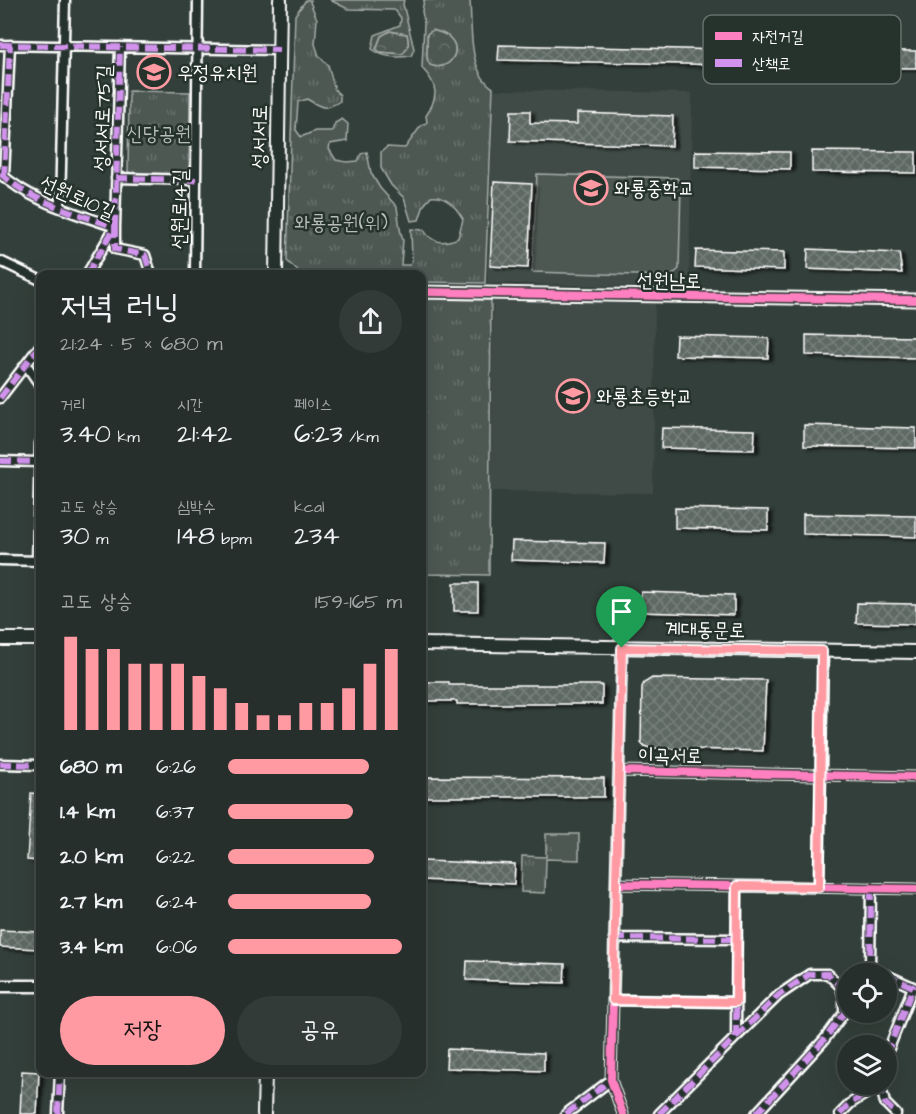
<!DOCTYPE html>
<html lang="ko">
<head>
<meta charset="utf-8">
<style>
	:root { --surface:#262f2c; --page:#323b38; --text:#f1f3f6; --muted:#a4a9a9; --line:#424a48; --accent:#ff9aa2 }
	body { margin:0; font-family:"Architects Daughter","Poor Story",sans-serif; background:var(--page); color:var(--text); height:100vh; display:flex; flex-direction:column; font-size:22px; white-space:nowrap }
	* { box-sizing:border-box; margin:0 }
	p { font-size:20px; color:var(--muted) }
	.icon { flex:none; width:33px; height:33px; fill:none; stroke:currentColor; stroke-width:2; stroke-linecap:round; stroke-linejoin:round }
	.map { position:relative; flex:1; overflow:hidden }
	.sheet { position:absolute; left:36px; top:270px; width:390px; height:807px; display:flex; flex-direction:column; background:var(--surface); border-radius:12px; box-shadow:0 6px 24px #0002,0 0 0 2px var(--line) }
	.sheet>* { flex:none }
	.fabs { position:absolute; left:837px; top:963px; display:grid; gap:12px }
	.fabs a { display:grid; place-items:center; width:60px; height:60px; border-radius:50%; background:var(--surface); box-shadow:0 6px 24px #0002,0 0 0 2px var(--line); font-size:30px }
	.pin { position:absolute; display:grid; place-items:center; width:51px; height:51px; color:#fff; margin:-62px -26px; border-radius:50% 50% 50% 0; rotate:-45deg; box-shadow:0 0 6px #0007 }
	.pin .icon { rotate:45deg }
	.round { display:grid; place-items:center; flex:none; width:63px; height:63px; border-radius:32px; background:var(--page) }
	.summary { display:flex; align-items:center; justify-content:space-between; height:102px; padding:0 24px }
	h1 { font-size:33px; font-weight:600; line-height:45px }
	.metrics { display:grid; grid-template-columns:repeat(3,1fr); gap:9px; height:102px; padding:6px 24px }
	.metrics div { display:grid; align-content:center }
	.metrics b { font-size:26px; font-weight:600 }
	.metrics small { font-size:16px; font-weight:400 }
	.metrics p { font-size:16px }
	.chart { height:168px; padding:12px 24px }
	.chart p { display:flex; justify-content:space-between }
	.chart svg { width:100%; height:108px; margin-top:6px; stroke:var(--accent); stroke-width:6 }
	.button { display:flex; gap:12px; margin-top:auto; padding:12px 24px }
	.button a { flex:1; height:69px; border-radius:36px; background:var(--accent); color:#111; font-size:24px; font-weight:600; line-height:69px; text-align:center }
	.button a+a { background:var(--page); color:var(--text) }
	ul { padding:0 24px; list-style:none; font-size:20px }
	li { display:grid; grid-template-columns:96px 72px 1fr; align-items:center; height:45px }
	li i { height:15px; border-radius:8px; background:var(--accent) }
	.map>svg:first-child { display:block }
</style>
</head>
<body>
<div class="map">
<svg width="916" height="1114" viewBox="0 0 916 1114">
	<defs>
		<pattern id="forest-crowns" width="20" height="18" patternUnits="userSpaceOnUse" patternTransform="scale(1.5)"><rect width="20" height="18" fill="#4d5853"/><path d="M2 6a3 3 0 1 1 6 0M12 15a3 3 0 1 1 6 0" fill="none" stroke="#68716d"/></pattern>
		<pattern id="park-tufts" width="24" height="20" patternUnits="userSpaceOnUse" patternTransform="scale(1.5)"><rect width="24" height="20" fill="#4d5853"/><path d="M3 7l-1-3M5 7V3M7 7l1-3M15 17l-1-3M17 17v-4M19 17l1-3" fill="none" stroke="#68716d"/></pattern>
		<pattern id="building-cross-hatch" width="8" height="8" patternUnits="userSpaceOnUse" patternTransform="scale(1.5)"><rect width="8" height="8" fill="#5f6964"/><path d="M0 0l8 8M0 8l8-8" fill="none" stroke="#77807b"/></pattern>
		<filter id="shadow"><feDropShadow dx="4.5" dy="2.5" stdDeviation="1.5" flood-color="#0009"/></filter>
	</defs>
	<rect width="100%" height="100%" fill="#333f3a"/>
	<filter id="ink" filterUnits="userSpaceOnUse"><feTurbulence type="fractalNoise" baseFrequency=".0167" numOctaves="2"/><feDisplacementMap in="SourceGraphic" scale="12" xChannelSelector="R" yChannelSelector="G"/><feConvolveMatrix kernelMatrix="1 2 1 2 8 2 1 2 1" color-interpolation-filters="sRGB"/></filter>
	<g filter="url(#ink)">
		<path fill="#404c47" d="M494,90L692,93L689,288L487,283Z
			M493,300L655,302L653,493L491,491Z"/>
		<path fill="url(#forest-crowns)" stroke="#a6aca9" stroke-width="1.5" d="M432,30C438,32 446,33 450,38C464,51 448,73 429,65L427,59V34Z
			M389,31L407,34C409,42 410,48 402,54L380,52L376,50L381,36Z"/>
		<path fill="url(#park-tufts)" stroke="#a6aca9" stroke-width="1.5" fill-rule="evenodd" d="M306,0H311L310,2L317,19L315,44L319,56L328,65L335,90L340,95V101C325,111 322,108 307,99L298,102L296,130L301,137L315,131H332L335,123L342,119L348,124L347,141L330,144L329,149L336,160L347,162L358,161L361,154L367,152L371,173L380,188L397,207L400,229L403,240L401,265H410L412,261L411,229L424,230C432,244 444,244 458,238L463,219C456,207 446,195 431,197L424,205L419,220L411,221L404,198L391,185L381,168V152L387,147L405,148L420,127L427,122L426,116C439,96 438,85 422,68L424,23L422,11L424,0H470C472,27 468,72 493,88L485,283L422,282V274H301L287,261L295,15ZM433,30C438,32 446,33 450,38C464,51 448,73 430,65L427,59V34Z
			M330,0H404L403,4L414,49L411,56C397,58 384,58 372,49L375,35L400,25L401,18L395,10L348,9ZM390,31L407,34C409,42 410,48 402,54L380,52L376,49L381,36Z
			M129,91L190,92L189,175L128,174Z
			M422,299L491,300L489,575L422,574Z
			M546,834H579V860L546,859L545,893L521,892L522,856L546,857Z"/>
		<path fill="#4d5853" stroke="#a6aca9" stroke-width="1.5" d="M537,174L677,178L681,185L679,269L671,276L532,272Z"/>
		<path fill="url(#building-cross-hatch)" stroke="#fff" stroke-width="1.5" filter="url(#shadow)" d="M499,45L729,50V65L498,60Z
			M792,50L916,51V68L792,67Z
			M511,111H530V123L577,124V113L673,116L672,146L510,141Z
			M695,151L790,152V169L695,167Z
			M812,151L916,152V173L812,172Z
			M494,182L532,184L528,268L490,266Z
			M808,249L899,253L902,273L807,269Z
			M696,250L784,252V270L695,267Z
			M806,335L916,337V358L806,355Z
			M676,336L769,338L768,358L675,356Z
			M804,425L916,428V448L804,446Z
			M662,428L755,430L754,450L661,448Z
			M675,508L768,510V530L675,528Z
			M803,514L916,516V537L803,534Z
			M512,541L605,543L604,563L511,560Z
			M454,583H478V611H454Z
			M641,592L734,595V615L641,612Z
			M857,603L916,604V624L856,623Z
			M652,678L766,680L763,751L650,748L644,746L641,742L642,687L644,683Z
			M422,682H449V685H602V704H457V701H422Z
			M422,777L604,778V797H422Z
			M31,793L40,794V861L27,860Z
			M422,861L515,864L514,884L422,880Z
			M0,930L40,932V949L0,947Z
			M467,961L565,964L564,983L466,980Z
			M447,1049L544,1053V1071L446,1068Z
			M22,1071L39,1072L37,1114H20Z"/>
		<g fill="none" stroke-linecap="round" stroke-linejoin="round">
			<g stroke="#fff" stroke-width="13">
				<path id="minor" d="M0,45L279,50
					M0,173C31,202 76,213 115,227V249L145,255L151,274
					M4,177L10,45
					M116,178L196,180
					M60,207L65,0
					M0,261L40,280
					M87,274L115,227L120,47
					M195,274L198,0
					M27,366L40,385
					M0,398L40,346
					M0,461L39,462
					M0,560L40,561
					M37,561L40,443
					M622,648L611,1080L623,1114
					M0,764L40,765
					M620,771L916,777
					M617,884L916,889
					M819,887L823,651
					M871,888L870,968L882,974
					M614,938L737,939
					M886,975L913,987L886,1056
					M613,1000L736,1002
					M736,1037L779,995L810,974H828L841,987
					M880,1084L885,1103L896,1114
					M58,1114L60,1072
					M566,1114L611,1080
					M659,1114L736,1037L737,886
					M756,1114L824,1040L844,1013V998L841,987
					M840,1114L851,1103L880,1085"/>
			</g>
			<g stroke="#fff" stroke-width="15">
				<path id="tertiary" d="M422,292L916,300
					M0,986H40"/>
			</g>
			<g stroke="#fff" stroke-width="16">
				<path id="secondary" d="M276,274L280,0
					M0,639H40
					M422,644L916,652
					M264,1114L265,1072"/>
			</g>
			<use href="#minor" stroke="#26332d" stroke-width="8"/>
			<use href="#tertiary" stroke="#26332d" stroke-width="10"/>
			<use href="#secondary" stroke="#26332d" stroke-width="12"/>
			<path stroke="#d193ec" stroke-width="6" stroke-dasharray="12 6" stroke-linecap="butt" d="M0,45L279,50
				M0,173C31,202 76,213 115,227V249L145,255L151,274
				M4,177L10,45
				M116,178L196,180
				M87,274L115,227L120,47
				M0,398L40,346
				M0,461L39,462
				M37,561L40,443
				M0,764L40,765
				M871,888L870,968L882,974
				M614,938L737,939
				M886,975L913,987L886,1056
				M613,1000L736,1002
				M736,1037L779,995L810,974H828L841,987
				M880,1084L885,1103L896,1114
				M58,1114L60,1072
				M566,1114L611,1080L613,1083
				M659,1114L736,1037L737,886
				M756,1114L824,1040L844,1013V998L841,987
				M840,1114L851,1103L880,1085"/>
			<g stroke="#26332d" stroke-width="11">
				<path id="cycleway" d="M422,292L916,300
					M622,648L611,1080L623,1114
					M620,771L916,777
					M617,884L916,889"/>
			</g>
			<use href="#cycleway" stroke="#ff80c0" stroke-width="8"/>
		</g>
	</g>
	<g fill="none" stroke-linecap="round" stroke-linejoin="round" filter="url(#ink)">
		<g stroke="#fff" stroke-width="12">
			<path id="route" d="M622,648L822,651L819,887L737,886L736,1002L613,1000Z"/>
		</g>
		<use href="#route" stroke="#ff9aa2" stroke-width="8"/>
	</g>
	<defs>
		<g id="school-ring" transform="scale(1.725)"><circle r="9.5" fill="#26332d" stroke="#ff9aa2" stroke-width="1.5"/><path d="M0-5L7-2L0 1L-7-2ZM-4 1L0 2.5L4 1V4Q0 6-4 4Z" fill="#ff9aa2"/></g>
	</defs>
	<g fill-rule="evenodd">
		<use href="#school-ring" x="154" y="72"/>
		<use href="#school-ring" x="591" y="188"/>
		<use href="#school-ring" x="573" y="396"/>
	</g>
	<g text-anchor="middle" stroke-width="5" stroke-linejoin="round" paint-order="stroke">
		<g font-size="20" fill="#fff" stroke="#26332d" text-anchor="start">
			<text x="177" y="79">우정유치원</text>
			<text x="614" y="195">와룡중학교</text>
			<text x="596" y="403">와룡초등학교</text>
		</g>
		<g font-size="20" fill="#fff" stroke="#26332d">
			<text transform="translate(102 118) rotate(-88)" y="7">성서서로75길</text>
			<text transform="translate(259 137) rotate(-89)" y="7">성서서로</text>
			<text transform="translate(78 197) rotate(24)" y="7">선원로10길</text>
			<text transform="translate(179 209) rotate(-89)" y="7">선원로14길</text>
			<text transform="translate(669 280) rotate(1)" y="7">선원남로</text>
			<text transform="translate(705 629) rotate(1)" y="7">계대동문로</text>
			<text transform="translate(670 755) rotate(1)" y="7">이곡서로</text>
		</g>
		<g font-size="20" fill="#b8bcba" stroke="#26332d">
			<text x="159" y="140">신당공원</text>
			<text x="341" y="229">와룡공원(위)</text>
		</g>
	</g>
	<rect x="703" y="15" width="198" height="69" rx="9" fill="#26332d" stroke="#67706c" stroke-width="1.5"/>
	<rect x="715" y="32" width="27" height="8" fill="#ff80c0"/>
	<rect x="715" y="59" width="27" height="8" fill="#d193ec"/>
	<g font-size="16" fill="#fff">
		<text x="752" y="42">자전거길</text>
		<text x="752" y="69">산책로</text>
	</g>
</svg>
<div class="fabs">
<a><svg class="icon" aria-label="locate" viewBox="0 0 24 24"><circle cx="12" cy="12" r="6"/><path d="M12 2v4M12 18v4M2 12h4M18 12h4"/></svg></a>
<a><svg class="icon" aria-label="layers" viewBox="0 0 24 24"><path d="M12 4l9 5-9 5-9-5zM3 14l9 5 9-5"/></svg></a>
</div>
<div class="pin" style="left:622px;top:648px;background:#1e9e55"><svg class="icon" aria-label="arrive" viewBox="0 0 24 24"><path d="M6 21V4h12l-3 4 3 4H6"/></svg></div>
<section class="sheet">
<div class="summary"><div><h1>저녁 러닝</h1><p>21:24 · 5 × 680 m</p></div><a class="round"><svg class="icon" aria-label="share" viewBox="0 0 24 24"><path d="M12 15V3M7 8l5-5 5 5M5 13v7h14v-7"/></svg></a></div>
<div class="metrics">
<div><p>거리</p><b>3.40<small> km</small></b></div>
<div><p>시간</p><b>21:42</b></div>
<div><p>페이스</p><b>6:23<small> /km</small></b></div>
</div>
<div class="metrics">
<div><p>고도 상승</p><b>30<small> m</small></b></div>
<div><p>심박수</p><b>148<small> bpm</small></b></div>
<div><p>kcal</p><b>234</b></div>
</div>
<div class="chart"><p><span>고도 상승</span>159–165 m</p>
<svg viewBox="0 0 160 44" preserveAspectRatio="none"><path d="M5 44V6M15 44V11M25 44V11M35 44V17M45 44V17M55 44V17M65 44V22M75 44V27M85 44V33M95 44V38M105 44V38M115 44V33M125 44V33M135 44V27M145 44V17M155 44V11"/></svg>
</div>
<ul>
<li><b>680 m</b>6:26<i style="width:81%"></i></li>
<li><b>1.4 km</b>6:37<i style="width:72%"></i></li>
<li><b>2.0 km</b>6:22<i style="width:84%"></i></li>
<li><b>2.7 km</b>6:24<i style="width:82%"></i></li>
<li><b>3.4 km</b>6:06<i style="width:100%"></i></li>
</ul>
<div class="button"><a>저장</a><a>공유</a></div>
</section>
</div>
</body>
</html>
